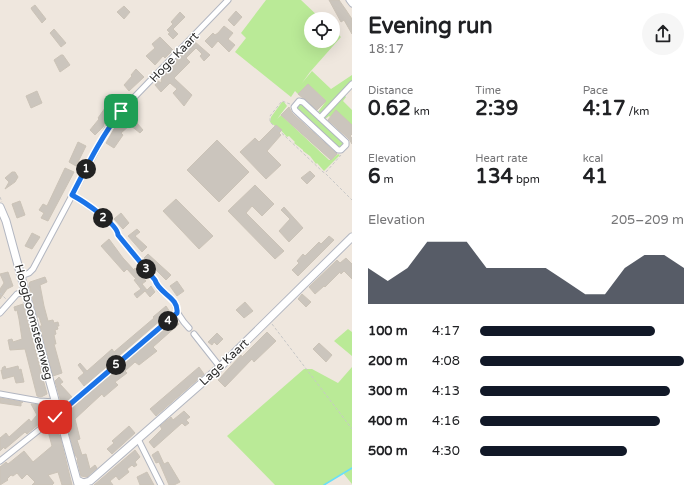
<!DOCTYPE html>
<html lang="en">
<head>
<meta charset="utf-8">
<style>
	:root { --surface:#fff; --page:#f6f6f6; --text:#202124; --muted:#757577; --accent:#111827 }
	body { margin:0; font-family:"Varela Round",sans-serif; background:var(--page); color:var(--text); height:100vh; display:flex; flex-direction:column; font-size:15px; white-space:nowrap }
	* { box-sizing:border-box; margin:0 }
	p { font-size:13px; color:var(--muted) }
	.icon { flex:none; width:22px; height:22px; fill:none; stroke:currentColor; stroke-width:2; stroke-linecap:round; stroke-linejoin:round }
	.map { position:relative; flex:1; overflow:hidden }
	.details { display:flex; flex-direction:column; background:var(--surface); width:348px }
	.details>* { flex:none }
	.tools { position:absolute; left:304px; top:12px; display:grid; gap:8px }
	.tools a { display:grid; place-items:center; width:36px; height:36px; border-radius:50%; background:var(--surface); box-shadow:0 4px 16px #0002; font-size:20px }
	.pin { position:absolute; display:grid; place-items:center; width:34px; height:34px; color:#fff; margin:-17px; border-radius:8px; box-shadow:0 2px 6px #0006 }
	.km { position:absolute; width:20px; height:20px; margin:-10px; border-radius:50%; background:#222; color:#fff; font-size:11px; line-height:20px; text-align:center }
	.round { display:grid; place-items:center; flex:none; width:42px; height:42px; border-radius:21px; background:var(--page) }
	.summary { display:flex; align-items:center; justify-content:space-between; height:68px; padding:0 16px }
	h1 { font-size:22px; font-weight:800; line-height:30px }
	.figures { display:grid; grid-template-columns:repeat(3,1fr); gap:6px; height:68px; padding:4px 16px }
	.figures div { display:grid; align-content:center }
	.figures b { font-size:20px; font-weight:800 }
	.figures small { font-size:11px; font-weight:400 }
	.figures p { font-size:11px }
	.chart { height:112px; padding:8px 16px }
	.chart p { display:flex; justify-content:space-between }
	.chart svg { width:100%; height:72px; margin-top:4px; fill:var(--accent); opacity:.7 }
	ul { padding:0 16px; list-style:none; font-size:13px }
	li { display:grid; grid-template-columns:64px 48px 1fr; align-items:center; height:30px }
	li i { height:10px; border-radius:5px; background:var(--accent) }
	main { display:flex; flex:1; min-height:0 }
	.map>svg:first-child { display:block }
</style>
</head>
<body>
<main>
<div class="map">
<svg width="352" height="485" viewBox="0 0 352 485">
	<rect width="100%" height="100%" fill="#efe7de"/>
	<path fill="#baea97" d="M266,0H301L321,19H311V41H333V30L341,37L310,72L302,83L312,71L331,89L352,75V82L346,86L321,113L318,112L326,101L308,84L298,94L295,91L291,97L235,52L246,38L241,33Z
		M344,95L346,97L343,101L352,110V125L336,111L330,117L329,116L325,119L323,118Z
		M282,102H284L287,106L277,119L281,115L329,160H331L338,154L340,155L324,171L317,163L316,164L310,156L303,151V150L294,143L295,142L289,136L287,137L276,125L275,126L270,122L271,117Z
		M301,102L345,143L340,149L296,108Z
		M348,329L352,332V356L334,341Z
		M352,367V484L343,473L324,485H275L227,436L304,369H312L338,383Z"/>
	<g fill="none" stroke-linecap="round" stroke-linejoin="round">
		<path stroke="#69defa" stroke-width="1.5" d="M324,485L352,468"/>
	</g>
	<path fill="#cbc5bd" stroke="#cbc3b7" d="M329,0H339L346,10L352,19V34L344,20L341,22Z
		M35,5L46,19L42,23L32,10L31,8Z
		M124,6L130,12L124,19L117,12Z
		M236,11L242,17L234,26L228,20Z
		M180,12L185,17L173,29L178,34L173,39L168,34L170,33L167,30L173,24L171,22Z
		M224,26L233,33L228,39L235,45L229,52L218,41L212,48L205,41L213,33L215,35L218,33Z
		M54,29L66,43L61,47L50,33Z
		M160,37L173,50L165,58L163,56L155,65L146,56L155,48L152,44Z
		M194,41L210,55L204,61L200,56L202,54L196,48L186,58L190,62L174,78L192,95L184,106L173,93L177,89L170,83L161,92L155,85L158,81L161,83L162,75Z
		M61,55H63L70,65L60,72L54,60Z
		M136,69L144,77L129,91L124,85L132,76L131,75Z
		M308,84L326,101L317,110L298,94Z
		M37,91L42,103L31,108L26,96Z
		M119,94L124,99L108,115L103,127L95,135L90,130L99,119L98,118L105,108Z
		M289,107L292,113L337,154L331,160L281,115Z
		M336,110L352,125V134L350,136L352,138V144L349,139L328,120Z
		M129,114L143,130L140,133L130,125L121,133L123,135L114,148L106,143L117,124L121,120L122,121Z
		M276,125L282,130L279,133L281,135L267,151L281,165L266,179L240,152L255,138L259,142Z
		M217,140L249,172L219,202L187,170Z
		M78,142L86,146L76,166L69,162Z
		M65,168L74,172L48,221L41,218L44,213L39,210L43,204L47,206Z
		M310,171L315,176L307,184L301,178Z
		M12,172H15L18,177L15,182L5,189L9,182L5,178Z
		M255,185L274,204L262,216L252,206L246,213L284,251L275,259L228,211Z
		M176,199L213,236L199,249L163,211Z
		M20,201L25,215L17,218L12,204Z
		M284,207L303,228L289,242L279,231L290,219L281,210Z
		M121,213L129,223L123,229L114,219Z
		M137,229L140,232L135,236L147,247L142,252L128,236Z
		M32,233L40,237L32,249L25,246Z
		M329,236L334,240L298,276L292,270L299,263L297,261L303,254L305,256L319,242L321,244Z
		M109,239L123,258L134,270L135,268L146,281L142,284L147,290L151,286L155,292L150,297L145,291L137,298L134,294L141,289L134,280L136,279L127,269L124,272L101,246Z
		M148,254L171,275L166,280L144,258Z
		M346,258L352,264V279L344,271L341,274L340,272L325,287L324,286L315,294L309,287L337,260L340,263Z
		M8,272L13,286L7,289L0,299V289L4,283L0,274Z
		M45,277L47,282L40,285L44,306L48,321L53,320L54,323L58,322L59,326H57L58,329L55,330L56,334L54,335L56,344H54L62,373L53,376L40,326H42L39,317H37L29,284L30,282Z
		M177,281L184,291L177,296L170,286Z
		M302,294L311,302L306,307L298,299Z
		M245,302L253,311L244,318L236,310Z
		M23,304L47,394L41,397L37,396L25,349L10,350L8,340L12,339L13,342L22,339L19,319L17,310L15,311L14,307Z
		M166,306L170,312L84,386L78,378L84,373L78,365L80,363L87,371L112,349L114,352L154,318L153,317Z
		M175,320L179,324L153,347L157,351L139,365L135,362L125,371L127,373L115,382L118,385L104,397L102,394L75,419L80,439L77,440L82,455L86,454L90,469L95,465L97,468L87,477L81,476L77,460L78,459L75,455L66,422H69L64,415Z
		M267,332L276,341L254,362L252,359L225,387L218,380L241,355L242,357Z
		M217,333L223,339L217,345L214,342L212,345L208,342Z
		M319,343L332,355L326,362L313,349Z
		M5,366L6,369L18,366L19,370L21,369L24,382L16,383L14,376L3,379L1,370H3L2,368Z
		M199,367L204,374L156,416L150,409Z
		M59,377L63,382L60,384L72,397L65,404L61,402L55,381Z
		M0,398L23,402L21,403V406L0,403Z
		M31,404L49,406L52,413L27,434L25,432L5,449L4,447L0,451V438L6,433L9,437L29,419L31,422L37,415Z
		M184,411L190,417L186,420L189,423L185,426L182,423L154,448L149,442L162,429L160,426L171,417L173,420Z
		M54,425L58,430L56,431L60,436L72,485H62L58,472L48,475L54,483L52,485H32L35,482L27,474L22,479L17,473L13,476L11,475L7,479L8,480L0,485V467L6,462L8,464L24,451L33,462L52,446L48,431Z
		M129,426L135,433L112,454L107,449L114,443L112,441Z
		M135,450L140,457L135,462L137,465L134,467L132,465L127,469L129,472L119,480L116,476L110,481L113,485H94Z
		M158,451L164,464L168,462L180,482L174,485H169L159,462L156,463L152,455Z
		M147,472L154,485H140L137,477Z"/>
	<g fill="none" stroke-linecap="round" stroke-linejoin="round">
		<g stroke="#b2b6c1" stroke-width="7">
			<path id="street" d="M349,0L352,4
				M299,101L303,102L346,142V145L341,150H338L295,110L294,107Z
				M320,118L352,84
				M72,195C82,201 118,224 118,235L155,280C157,288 162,292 169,296C177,301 175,310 179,315C182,320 185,324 189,328
				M21,276L29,273L33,269L108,128L121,111L228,0
				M0,313L17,294L26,292
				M194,334L220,367
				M0,394L39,401L56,402
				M138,439L161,485
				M0,461L59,414L177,313"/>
		</g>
		<g stroke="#b2b6c1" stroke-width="9">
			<path id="secondary" d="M0,207L6,221L21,276L78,484
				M77,480L83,483L90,481L220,367L352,237"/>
		</g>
		<path stroke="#c8c8c8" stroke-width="1" stroke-dasharray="3 2" stroke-linecap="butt" d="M290,104L282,101L270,116V122L323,172L325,173L352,200
			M326,172L341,155
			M0,197L2,202
			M0,293L6,299
			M272,324L352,429"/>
		<use href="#street" stroke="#fff" stroke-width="5"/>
		<use href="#secondary" stroke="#fff" stroke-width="7"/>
	</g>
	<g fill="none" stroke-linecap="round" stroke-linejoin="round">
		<g stroke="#fff" stroke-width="8">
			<path id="route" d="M55,417L177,313C179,297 159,294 155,280L118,235C118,224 83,201 72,195C87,166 101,137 121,111"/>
		</g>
		<use href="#route" stroke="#1a73e8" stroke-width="5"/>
	</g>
	<g text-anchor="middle" stroke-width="3" stroke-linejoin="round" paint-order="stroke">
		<g font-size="12" fill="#2d2d2d" stroke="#fff">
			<text transform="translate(174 57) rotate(-46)" y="4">Hoge Kaart</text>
			<text transform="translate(34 322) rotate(75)" y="4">Hoogboomsteenweg</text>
			<text transform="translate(224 362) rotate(-43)" y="4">Lage Kaart</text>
		</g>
	</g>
</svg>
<div class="tools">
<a><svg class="icon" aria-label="locate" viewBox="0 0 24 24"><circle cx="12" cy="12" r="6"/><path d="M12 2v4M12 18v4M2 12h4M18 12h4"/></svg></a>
</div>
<div class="pin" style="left:121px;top:111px;background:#1e9e55"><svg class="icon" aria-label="arrive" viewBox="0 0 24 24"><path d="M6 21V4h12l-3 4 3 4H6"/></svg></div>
<div class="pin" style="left:55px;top:417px;background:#d93025"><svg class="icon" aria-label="check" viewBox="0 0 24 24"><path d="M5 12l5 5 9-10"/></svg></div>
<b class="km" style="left:86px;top:169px">1</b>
<b class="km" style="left:103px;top:218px">2</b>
<b class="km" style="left:146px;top:269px">3</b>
<b class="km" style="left:168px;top:321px">4</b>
<b class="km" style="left:116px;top:365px">5</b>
</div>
<section class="details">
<div class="summary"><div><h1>Evening run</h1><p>18:17</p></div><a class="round"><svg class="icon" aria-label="share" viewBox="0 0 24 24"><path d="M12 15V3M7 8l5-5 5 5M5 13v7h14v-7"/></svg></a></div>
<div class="figures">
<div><p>Distance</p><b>0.62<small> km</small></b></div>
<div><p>Time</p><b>2:39</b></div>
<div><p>Pace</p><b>4:17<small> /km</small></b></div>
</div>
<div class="figures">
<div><p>Elevation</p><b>6<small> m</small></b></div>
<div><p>Heart rate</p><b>134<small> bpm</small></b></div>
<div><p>kcal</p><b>41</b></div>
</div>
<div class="chart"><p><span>Elevation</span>205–209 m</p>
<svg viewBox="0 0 160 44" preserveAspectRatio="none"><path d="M0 44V22L10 30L20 22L30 6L40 6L50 6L60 22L70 22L80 22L90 22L100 30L110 38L120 38L130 22L140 14L150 14L160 22V44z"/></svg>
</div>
<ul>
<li><b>100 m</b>4:17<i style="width:86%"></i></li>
<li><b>200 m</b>4:08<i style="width:100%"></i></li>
<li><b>300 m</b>4:13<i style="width:93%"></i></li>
<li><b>400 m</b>4:16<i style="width:88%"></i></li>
<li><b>500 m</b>4:30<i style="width:72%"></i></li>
</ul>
</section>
</main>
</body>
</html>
